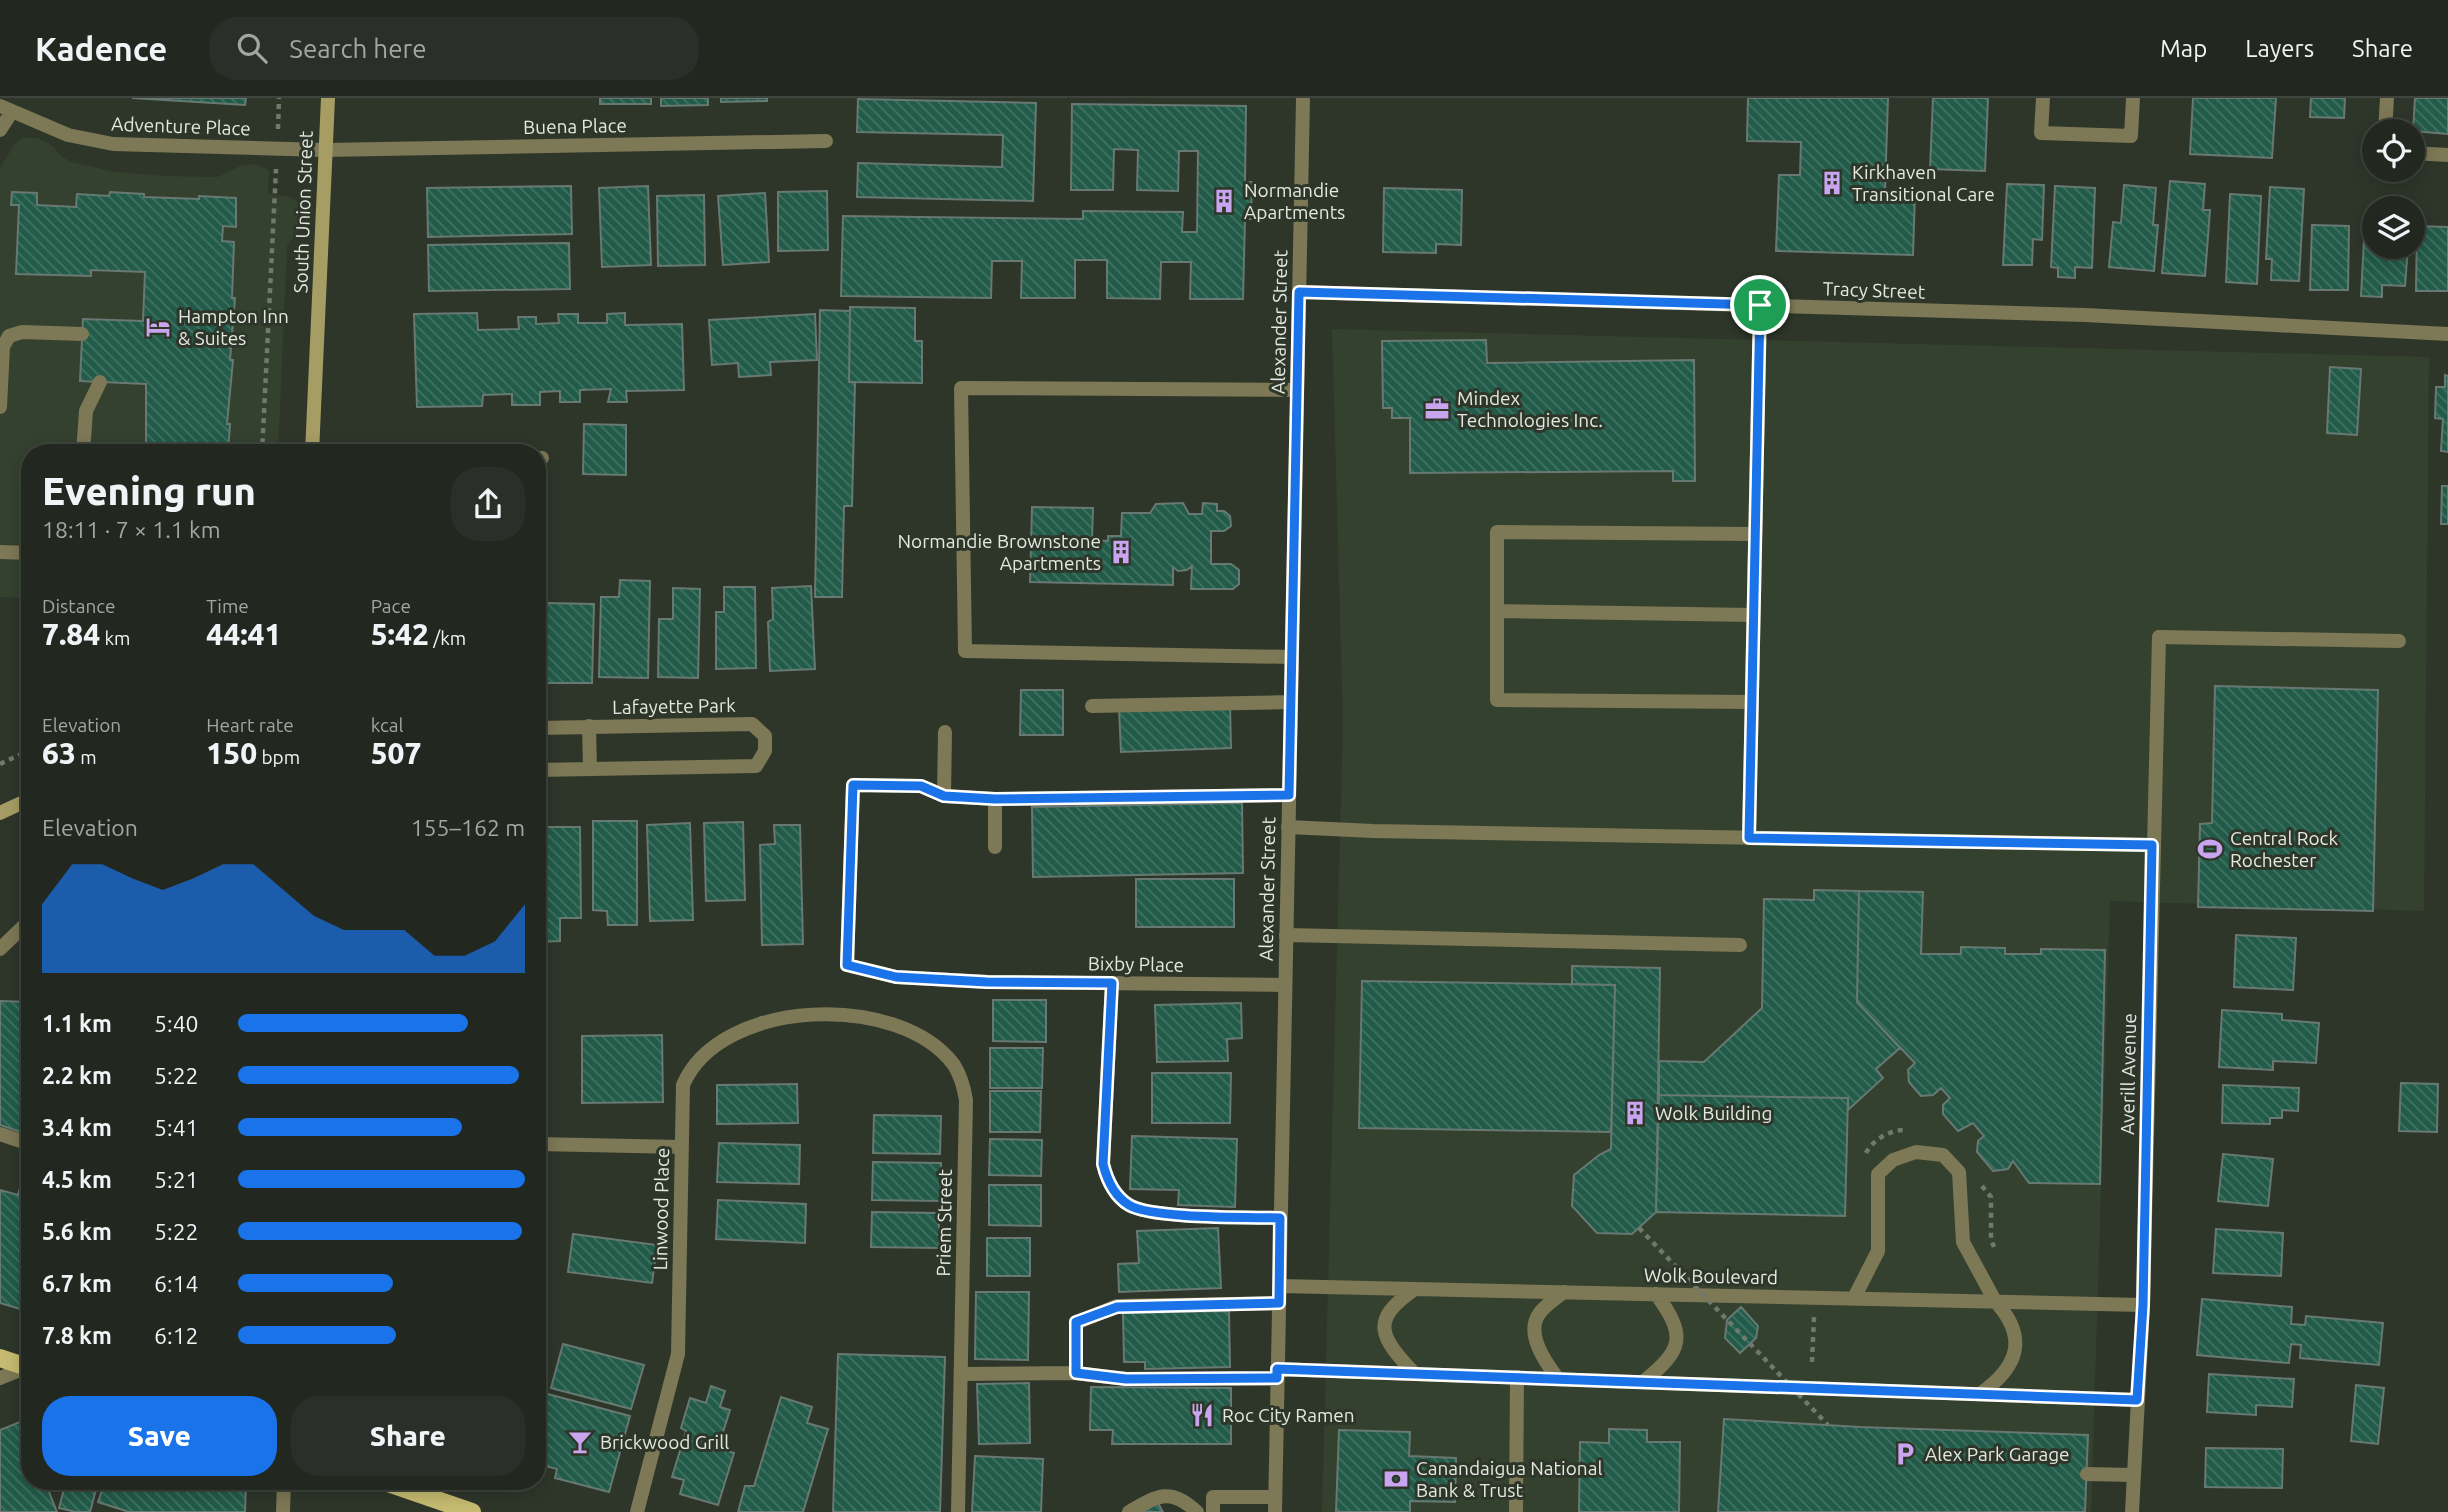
<!DOCTYPE html>
<html lang="en">
<head>
<meta charset="utf-8">
<style>
	:root { --surface:#222820; --page:#2a3029; --text:#f1f3f6; --muted:#a2a6a5; --line:#3f443e; --accent:#1a73e8 }
	body { margin:0; font-family:Ubuntu,sans-serif; background:var(--page); color:var(--text); height:100vh; display:flex; flex-direction:column; font-size:26px; white-space:nowrap }
	* { box-sizing:border-box; margin:0 }
	p { font-size:23px; color:var(--muted) }
	.icon { flex:none; width:38px; height:38px; fill:none; stroke:currentColor; stroke-width:2; stroke-linecap:round; stroke-linejoin:round }
	.map { position:relative; flex:1; overflow:hidden }
	.panel { position:absolute; left:21px; top:346px; width:525px; height:1046px; display:flex; flex-direction:column; background:var(--surface); border-radius:28px; box-shadow:0 4px 18px #0003,0 0 0 2px var(--line) }
	.panel>* { flex:none }
	.fabs { position:absolute; left:2362px; top:21px; display:grid; gap:14px }
	.fabs a { display:grid; place-items:center; width:63px; height:63px; border-radius:50%; background:var(--surface); box-shadow:0 4px 18px #0003,0 0 0 2px var(--line); font-size:35px }
	.pin { position:absolute; display:grid; place-items:center; width:60px; height:60px; color:#fff; margin:-30px; border:4px solid #fff; border-radius:50%; box-shadow:0 2px 7px #0007 }
	.round { display:grid; place-items:center; flex:none; width:74px; height:74px; border-radius:28px; background:var(--page) }
	.overview { display:flex; align-items:center; justify-content:space-between; height:119px; padding:0 21px }
	h1 { font-size:38px; font-weight:800; line-height:52px }
	.metrics { display:grid; grid-template-columns:repeat(3,1fr); gap:10px; height:119px; padding:7px 21px }
	.metrics div { display:grid; align-content:center }
	.metrics b { font-size:30px; font-weight:800 }
	.metrics small { font-size:19px; font-weight:400 }
	.metrics p { font-size:19px }
	.chart { height:196px; padding:14px 21px }
	.chart p { display:flex; justify-content:space-between }
	.chart svg { width:100%; height:126px; margin-top:7px; fill:var(--accent); opacity:.7 }
	.cta { display:flex; gap:14px; margin-top:auto; padding:14px 21px }
	.cta a { flex:1; height:80px; border-radius:28px; background:var(--accent); color:#fff; font-size:28px; font-weight:800; line-height:80px; text-align:center }
	.cta a+a { background:var(--page); color:var(--text) }
	ul { padding:0 21px; list-style:none; font-size:23px }
	li { display:grid; grid-template-columns:112px 84px 1fr; align-items:center; height:52px }
	li i { height:18px; border-radius:9px; background:var(--accent) }
	header { display:flex; align-items:center; gap:42px; box-sizing:border-box; height:98px; padding:0 35px; background:var(--surface); border-bottom:2px solid var(--line) }
	header strong { font-size:33px }
	nav { display:flex; gap:38px; margin-inline-start:auto; font-size:24px }
	.search { width:490px; height:63px; background:var(--page); display:flex; align-items:center; gap:18px; box-sizing:border-box; padding:0 24px; border-radius:28px; color:var(--muted); font-size:26px }
	.map>svg:first-child { display:block }
</style>
</head>
<body>
<header>
<strong>Kadence</strong>
<div class="search"><svg class="icon" aria-label="search" viewBox="0 0 24 24"><circle cx="10" cy="10" r="6"/><path d="M15 15l6 6"/></svg>Search here</div>
<nav><a>Map</a><a>Layers</a><a>Share</a></nav>
</header>
<div class="map">
<svg width="2448" height="1414" viewBox="0 0 2448 1414">
	<defs>
		<pattern id="building-back-hatch" width="6" height="6" patternUnits="userSpaceOnUse" patternTransform="scale(1.75)"><rect width="6" height="6" fill="#225b49"/><path d="M-1 5l2 2M0 0l6 6M5-1l2 2" fill="none" stroke="#427363"/></pattern>
	</defs>
	<rect width="100%" height="100%" fill="#2e362a"/>
	<path fill="#35412f" d="M23,40H38L54,49L61,58L71,64L116,74L165,78L218,79L240,68L255,66L269,72L268,96L291,99L297,103L299,108V132L287,148L278,355H30V500L0,499V70L14,47Z
		M1332,231L2429,259L2424,813L2110,803L2091,1414H1322L1343,625Z"/>
	<path fill="url(#building-back-hatch)" stroke="#677972" stroke-width="2" d="M132,0H246L245,7Z
		M600,0H651V6H600Z
		M661,0H708V7L661,8Z
		M721,0H767V3L721,4Z
		M1748,0H1888L1885,93L1915,94L1913,157L1776,153L1779,77H1800L1801,44L1747,43Z
		M1933,0H1988L1985,73L1930,71Z
		M2193,0H2276L2272,60L2190,56Z
		M2311,0H2345L2344,20L2310,19Z
		M2415,0H2448V36L2413,33Z
		M858,1L1036,5L1033,103L857,99L858,65L1002,69L1003,37L857,34Z
		M1072,6L1246,8L1245,84H1252L1251,121H1245L1243,201H1190L1191,164H1161L1160,201L1107,200V162H1075V200H1021L1022,163H992L991,200L841,198L843,118L1083,121V113L1183,114L1182,134H1197L1198,53H1179L1178,93L1137,92L1138,52L1114,51L1113,92H1071Z
		M2170,83L2205,86L2203,112H2210L2205,178L2162,175Z
		M2007,86L2044,87L2042,142L2033,141L2032,167H2003Z
		M2124,87L2156,90L2153,127H2158L2154,173L2109,169L2113,124L2121,125Z
		M571,88L572,136L428,139L427,90Z
		M648,88L651,167L602,169L599,90Z
		M2055,88L2095,90L2092,170L2075,169V180L2058,179V170L2051,169Z
		M2270,89L2304,91L2299,183L2271,182L2272,161H2266Z
		M1384,90L1462,92L1461,147L1436,146V155L1383,154Z
		M827,93L828,152L778,153V94Z
		M12,94L37,95V107L76,109L77,96L109,98L110,94L144,96V99L199,101V98L236,100V129L223,128L222,143L234,144L232,200H235L230,262H233L227,326H230L228,355H146V286L80,283L83,221L143,223L145,174L91,172V178L16,176L19,107H11Z
		M765,95L769,164L723,167L718,98Z
		M2230,96L2261,98L2257,186L2226,184Z
		M704,97L705,167L658,168L657,98Z
		M2375,107L2404,109V110H2375Z
		M2375,111V149H2408L2405,188L2382,187V199L2361,198L2364,142L2372,143Z
		M2312,127L2349,128L2348,192H2310Z
		M2417,128L2448,129V193H2416Z
		M569,145L570,191L429,193L428,147Z
		M850,209L915,210V243H922V285L849,284Z
		M820,212L850,213L849,284H855L852,408H844L842,499H815Z
		M477,215L478,232L519,231L518,219H536V226L559,225L558,216H578V225H607V216L625,215V227L682,226L684,292L626,293L627,304H608L611,291L580,292V304H560V293L540,294V307H512V296L483,297L482,308L417,309L414,216Z
		M815,216L817,262L770,264L771,277L739,279L738,265L712,267L709,222Z
		M1486,242L1487,265L1694,262L1695,383H1673V373L1410,375V320H1392V310H1383L1382,243Z
		M2330,269L2361,271L2357,337L2327,335Z
		M2445,277L2448,278V354L2441,353L2443,321L2435,320L2436,289H2445Z
		M584,326L626,327V377L583,376Z
		M2442,388H2448V426H2441Z
		M1183,405L1189,416H1202L1203,405L1217,406V413H1224L1230,418L1231,428L1224,433H1211V466H1231L1239,472V486L1233,491H1191L1192,468L1187,472L1178,473L1173,469V487L1030,484L1032,409L1093,410L1092,442L1108,443V438H1121L1122,415H1150L1156,406Z
		M620,482L650,483L648,580L599,579L601,499H619Z
		M811,488L815,571L770,573L768,524L773,521L772,490Z
		M724,489H755L756,570L716,571V514H724Z
		M673,490L700,491L698,580L658,579L659,521H673Z
		M546,505L594,506L592,585H545Z
		M2215,588L2378,592L2373,813L2198,809L2200,726L2212,725Z
		M1021,592H1063V637H1020Z
		M1230,607L1231,650L1121,654L1119,611Z
		M1242,705L1243,775L1033,779L1032,709Z
		M593,723H637V827H608L607,813L593,812Z
		M743,724L745,802L706,803L704,725Z
		M690,725L693,822L650,823L647,727Z
		M774,727H800L803,846L762,847L760,747L775,746Z
		M537,729H580L581,820H560V843L537,844Z
		M1136,781H1234V829H1136Z
		M1814,792L1859,793L1857,904L1900,950L1876,971L1883,980L1848,1012V1000L1659,997V963L1704,964L1762,910L1764,801L1814,802Z
		M1859,793L1923,794L1921,856H1961V849L2005,850V856H2041V851L2105,852L2100,1086L2029,1085L2013,1063L2008,1071L1993,1073L1977,1054L1978,1043L1984,1038L1973,1025L1958,1033L1943,1016V1007L1950,1000L1941,990L1933,997L1921,998L1909,984L1908,972L1915,965L1857,904Z
		M2236,837L2296,840L2293,892L2234,889Z
		M1572,868L1660,870L1656,1114L1632,1136L1597,1135L1572,1108L1574,1077L1599,1057L1611,1051L1615,887L1572,886Z
		M1362,883L1615,887L1611,1034L1359,1030Z
		M993,902H1046V944L993,943Z
		M0,903L30,904V1037L0,1027Z
		M1241,905L1242,940L1227,941L1228,963L1157,964L1155,907Z
		M2222,912L2282,916V922L2319,925L2316,965L2273,963V972L2219,969Z
		M662,937L663,1004L582,1005V938Z
		M990,950H1043L1042,990H990Z
		M1152,975H1231L1230,1025H1152Z
		M2401,985L2438,986L2437,1034L2399,1033Z
		M797,986L798,1025L717,1026V987Z
		M2223,987L2299,990L2298,1013L2282,1012V1020H2270V1026L2222,1025Z
		M990,993H1041L1040,1034H990Z
		M1659,997L1848,1000L1845,1118L1656,1114Z
		M874,1017L941,1018L940,1056L873,1055Z
		M1132,1038L1237,1041L1235,1109L1178,1107L1179,1092L1130,1091Z
		M990,1041L1042,1042L1041,1078L989,1077Z
		M719,1045L800,1047L799,1086L717,1084Z
		M2223,1056L2273,1061L2268,1108L2218,1103Z
		M873,1064L941,1065V1103L872,1102Z
		M27,1066L30,1067V1214L0,1205V1092L18,1097Z
		M989,1087H1041V1128L989,1127Z
		M718,1102L806,1106L805,1145L716,1141Z
		M872,1114L939,1115V1150L871,1149Z
		M1218,1130L1221,1190L1119,1194L1118,1166L1139,1165L1137,1133Z
		M2216,1131L2283,1135L2281,1178L2213,1175Z
		M573,1136L657,1147L652,1185L568,1174Z
		M987,1140H1030V1178H987Z
		M976,1194H1029L1028,1262L975,1261Z
		M2202,1201L2292,1209L2291,1226L2305,1227L2306,1218L2383,1225L2379,1267L2300,1260L2301,1247L2291,1246L2289,1265L2197,1257Z
		M1741,1209L1758,1228L1756,1240L1740,1255L1725,1240L1727,1222Z
		M1229,1213L1230,1269L1145,1271V1264H1124L1123,1215Z
		M563,1246L644,1267L631,1311L551,1290Z
		M838,1256L945,1259L940,1414H833Z
		M2209,1276L2294,1281L2292,1309L2256,1307V1317L2207,1314Z
		M1029,1285L1030,1345L979,1346L977,1286Z
		M2356,1287L2384,1290L2378,1346L2351,1343Z
		M711,1288L725,1293L720,1309L730,1312L718,1350L734,1355L718,1407L680,1396L684,1382L672,1379L686,1333L681,1330L690,1300L706,1305Z
		M1091,1289L1231,1290V1346H1112L1113,1332H1090Z
		M544,1295L630,1318L609,1394L555,1380L557,1371L537,1366V1321Z
		M781,1299L812,1309L807,1325L828,1331L803,1414H738L745,1388H754Z
		M1724,1321L1860,1329L2088,1337L2085,1414H1718Z
		M20,1324L30,1347V1384H45L57,1414H0V1332Z
		M1609,1331L1647,1332V1344H1680L1679,1414H1579L1580,1344L1609,1345Z
		M1339,1332L1410,1334L1409,1358L1456,1360L1455,1404L1410,1403V1414H1336Z
		M2206,1350L2283,1351L2282,1390L2205,1389Z
		M975,1358L1043,1361L1041,1414H972Z
		M46,1384H98L90,1414H76L59,1410L64,1391Z
		M105,1384H246L245,1414H129L98,1404Z
		M1158,1405L1163,1414H1142Z"/>
	<g fill="none" stroke-linecap="round" stroke-linejoin="round">
		<path stroke="#71786e" stroke-width="4.5" stroke-dasharray="5 5" stroke-linecap="butt" d="M278,31L279,0
			M262,355L276,71
			M0,666L30,652
			M1866,1055C1873,1041 1892,1031 1907,1032
			M1982,1088L1991,1099V1141L1994,1149
			M1812,1264L1814,1219"/>
		<path stroke="#7d7855" stroke-width="14" d="M2043,0L2041,35L2131,38L2133,0
			M2385,33L2387,0
			M2413,55L2448,57
			M0,309L3,249L9,238L22,234L82,236
			M313,354L345,355
			M83,355L86,313L100,284
			M537,360H542
			M0,454L30,455
			M1497,513L1754,517
			M2159,539L2399,543
			M1291,559L965,553L961,290L1297,292
			M1752,604L1497,602V434L1755,436
			M1092,608L1291,604
			M944,698L945,634
			M995,701V749
			M1288,729L1373,733L2152,747
			M1749,740L1760,207
			M1286,837L1740,847
			M0,851L30,822
			M987,884L896,879L847,867L853,687L921,688L944,698L995,701L1288,697
			M1112,885L1103,1066C1107,1082 1114,1098 1129,1107C1152,1121 1249,1119 1280,1120
			M537,1046L681,1049
			M1854,1200L1878,1153V1076L1893,1062L1916,1054L1943,1057L1959,1074L1963,1144L1995,1203
			M1076,1275V1225L1117,1208L1279,1205
			M961,1276L1076,1275L1126,1281H1277
			M2087,1376L2133,1377
			M1129,1414C1158,1397 1171,1389 1197,1414
			M1213,1414V1399H1275
			M1516,1414L1517,1279"/>
		<path stroke="#7d7855" stroke-width="14" d="M0,8L68,37L113,46L324,52L826,43
			M0,32L11,15
			M1299,194L2085,217L2448,236
			M589,628L590,671
			M537,630L752,626L765,638V653L756,668L537,672
			M987,884L1285,887
			M0,1036L30,1046
			M1279,1188L2143,1207
			M1277,1271L2137,1302
			M1415,1276C1381,1240 1368,1223 1415,1191
			M0,1280L27,1269
			M1558,1281C1546,1265 1525,1236 1539,1216C1545,1207 1555,1201 1564,1194
			M1643,1284C1683,1252 1687,1238 1656,1196
			M1980,1296C2018,1269 2029,1240 1995,1203
			M637,1414L678,1256L683,987C720,900 899,893 954,967C961,978 964,990 966,1002L958,1414
			M2132,1414L2143,1207L2159,539"/>
		<path stroke="#7d7855" stroke-width="14" d="M283,1414L284,1384
			M1275,1414L1303,0"/>
		<path stroke="#a69d65" stroke-width="14" d="M312,355L328,0
			M0,715L30,701"/>
		<path stroke="#c6bb71" stroke-width="18" d="M0,1260L30,1270
			M385,1384L472,1414"/>
		<path stroke="#71786e" stroke-width="4.5" stroke-dasharray="5 5" stroke-linecap="butt" d="M1639,1130L1828,1327"/>
	</g>
	<g fill="none" stroke-linecap="round" stroke-linejoin="round">
		<g stroke="#fff" stroke-width="14">
			<path id="route" d="M1299,194L1760,207L1749,740L2152,747L2143,1207L2137,1302L1277,1271V1280L1126,1281L1076,1275V1224L1117,1209L1279,1205L1280,1120C1249,1119 1152,1121 1129,1107C1114,1098 1107,1082 1103,1066L1112,885L987,884L896,879L847,867L853,687L921,688L944,698L995,701L1289,697Z"/>
		</g>
		<use href="#route" stroke="#1a73e8" stroke-width="9"/>
	</g>
	<defs>
		<g id="building-bare" transform="scale(1.89)"><path d="M-4-6H4V6H1V3H-1V6H-4ZM-2.5-4.3h1.7v1.8h-1.7ZM.8-4.3h1.7v1.8H.8ZM-2.5-1h1.7V.8h-1.7ZM.8-1h1.7V.8H.8Z" fill="#c8a5ee" stroke="#2e362a" stroke-width="2.5" paint-order="stroke"/></g>
		<g id="hotel-bare" transform="scale(1.89)"><path d="M-6-4.5h1.5V1H6V5H4.5V3h-9V5H-6ZM-4 0a1.8 1.8 0 1 1 3.6 0ZM.5 0V-2.5h3Q6-2.5 6 0Z" fill="#c8a5ee" stroke="#2e362a" stroke-width="2.5" paint-order="stroke"/></g>
		<g id="office-bare" transform="scale(1.89)"><path d="M-6-3h4V-5.5h4V-3h4V5H-6ZM-1-4.5V-3h2v-1.5ZM-6 0V1H6V0Z" fill="#c8a5ee" stroke="#2e362a" stroke-width="2.5" paint-order="stroke"/></g>
		<g id="stadium-bare" transform="scale(1.89)"><path d="M0-5a6.5 5 0 1 0 0 10a6.5 5 0 1 0 0-10ZM-3.5-1.8h7v3.6h-7Z" fill="#c8a5ee" stroke="#2e362a" stroke-width="2.5" paint-order="stroke"/></g>
		<g id="restaurant-bare" transform="scale(1.89)"><path d="M-5-6h1v4h1v-4h1v4h1v-4h1v5L-1.5 .5V6h-2V.5L-5-1ZM5-6V6H3V1.5H1.5Q1.5-4 5-6Z" fill="#c8a5ee" stroke="#2e362a" stroke-width="2.5" paint-order="stroke"/></g>
		<g id="bar-bare" transform="scale(1.89)"><path d="M-6-5H6L.8 .8V4.5H3.5V6h-7V4.5H-.8V.8Z" fill="#c8a5ee" stroke="#2e362a" stroke-width="2.5" paint-order="stroke"/></g>
		<g id="parking-bare" transform="scale(1.89)"><path d="M-3.5-5.5H1a3.5 3.5 0 0 1 0 7H-1V5.5H-3.5ZM-1-3.4V-.6H.8a1.4 1.4 0 0 0 0-2.8Z" fill="#c8a5ee" stroke="#2e362a" stroke-width="2.5" paint-order="stroke"/></g>
		<g id="bank-bare" transform="scale(1.89)"><path d="M-6-4H6V4H-6ZM0-2.3a2.3 2.3 0 1 0 0 4.6a2.3 2.3 0 1 0 0-4.6Z" fill="#c8a5ee" stroke="#2e362a" stroke-width="2.5" paint-order="stroke"/></g>
	</defs>
	<g fill-rule="evenodd">
		<use href="#building-bare" x="1832" y="85"/>
		<use href="#building-bare" x="1224" y="103"/>
		<use href="#hotel-bare" x="158" y="229"/>
		<use href="#office-bare" x="1437" y="311"/>
		<use href="#building-bare" x="1121" y="454"/>
		<use href="#stadium-bare" x="2210" y="751"/>
		<use href="#building-bare" x="1635" y="1015"/>
		<use href="#restaurant-bare" x="1202" y="1317"/>
		<use href="#bar-bare" x="580" y="1344"/>
		<use href="#parking-bare" x="1905" y="1356"/>
		<use href="#bank-bare" x="1396" y="1381"/>
	</g>
	<g text-anchor="middle" stroke-width="6" stroke-linejoin="round" paint-order="stroke">
		<g font-size="19" fill="#e3e8e0" stroke="#2e362a">
			<text transform="translate(181 28) rotate(2)" y="7">Adventure Place</text>
			<text transform="translate(575 28) rotate(-1)" y="7">Buena Place</text>
			<text transform="translate(303 114) rotate(-88)" y="7">South Union Street</text>
			<text transform="translate(1874 192) rotate(2)" y="7">Tracy Street</text>
			<text transform="translate(1279 224) rotate(-89)" y="7">Alexander Street</text>
			<text transform="translate(674 608) rotate(-1)" y="7">Lafayette Park</text>
			<text transform="translate(1267 791) rotate(-89)" y="7">Alexander Street</text>
			<text transform="translate(1136 866) rotate(1)" y="7">Bixby Place</text>
			<text transform="translate(2128 976) rotate(-89)" y="7">Averill Avenue</text>
			<text transform="translate(661 1111) rotate(-89)" y="7">Linwood Place</text>
			<text transform="translate(944 1125) rotate(-89)" y="7">Priem Street</text>
			<text transform="translate(1711 1178) rotate(1)" y="7">Wolk Boulevard</text>
		</g>
		<g font-size="19" fill="#e3e8e0" stroke="#2e362a" text-anchor="start">
			<text x="1852" y="81">Kirkhaven<tspan x="1852" dy="22">Transitional Care</tspan></text>
			<text x="1244" y="99">Normandie<tspan x="1244" dy="22">Apartments</tspan></text>
			<text x="178" y="225">Hampton Inn<tspan x="178" dy="22">&amp; Suites</tspan></text>
			<text x="1457" y="307">Mindex<tspan x="1457" dy="22">Technologies Inc.</tspan></text>
			<text x="1101" y="450" text-anchor="end">Normandie Brownstone<tspan x="1101" dy="22">Apartments</tspan></text>
			<text x="2230" y="747">Central Rock<tspan x="2230" dy="22">Rochester</tspan></text>
			<text x="1655" y="1022">Wolk Building</text>
			<text x="1222" y="1324">Roc City Ramen</text>
			<text x="600" y="1351">Brickwood Grill</text>
			<text x="1925" y="1363">Alex Park Garage</text>
			<text x="1416" y="1377">Canandaigua National<tspan x="1416" dy="22">Bank &amp; Trust</tspan></text>
		</g>
	</g>
</svg>
<div class="fabs">
<a><svg class="icon" aria-label="locate" viewBox="0 0 24 24"><circle cx="12" cy="12" r="6"/><path d="M12 2v4M12 18v4M2 12h4M18 12h4"/></svg></a>
<a><svg class="icon" aria-label="layers" viewBox="0 0 24 24"><path d="M12 4l9 5-9 5-9-5zM3 14l9 5 9-5"/></svg></a>
</div>
<div class="pin" style="left:1760px;top:207px;background:#1e9e55"><svg class="icon" aria-label="arrive" viewBox="0 0 24 24"><path d="M6 21V4h12l-3 4 3 4H6"/></svg></div>
<section class="panel">
<div class="overview"><div><h1>Evening run</h1><p>18:11 · 7 × 1.1 km</p></div><a class="round"><svg class="icon" aria-label="share" viewBox="0 0 24 24"><path d="M12 15V3M7 8l5-5 5 5M5 13v7h14v-7"/></svg></a></div>
<div class="metrics">
<div><p>Distance</p><b>7.84<small> km</small></b></div>
<div><p>Time</p><b>44:41</b></div>
<div><p>Pace</p><b>5:42<small> /km</small></b></div>
</div>
<div class="metrics">
<div><p>Elevation</p><b>63<small> m</small></b></div>
<div><p>Heart rate</p><b>150<small> bpm</small></b></div>
<div><p>kcal</p><b>507</b></div>
</div>
<div class="chart"><p><span>Elevation</span>155–162 m</p>
<svg viewBox="0 0 160 44" preserveAspectRatio="none"><path d="M0 44V20L10 6L20 6L30 11L40 15L50 11L60 6L70 6L80 15L90 24L100 29L110 29L120 29L130 38L140 38L150 33L160 20V44z"/></svg>
</div>
<ul>
<li><b>1.1 km</b>5:40<i style="width:80%"></i></li>
<li><b>2.2 km</b>5:22<i style="width:98%"></i></li>
<li><b>3.4 km</b>5:41<i style="width:78%"></i></li>
<li><b>4.5 km</b>5:21<i style="width:100%"></i></li>
<li><b>5.6 km</b>5:22<i style="width:99%"></i></li>
<li><b>6.7 km</b>6:14<i style="width:54%"></i></li>
<li><b>7.8 km</b>6:12<i style="width:55%"></i></li>
</ul>
<div class="cta"><a>Save</a><a>Share</a></div>
</section>
</div>
</body>
</html>
